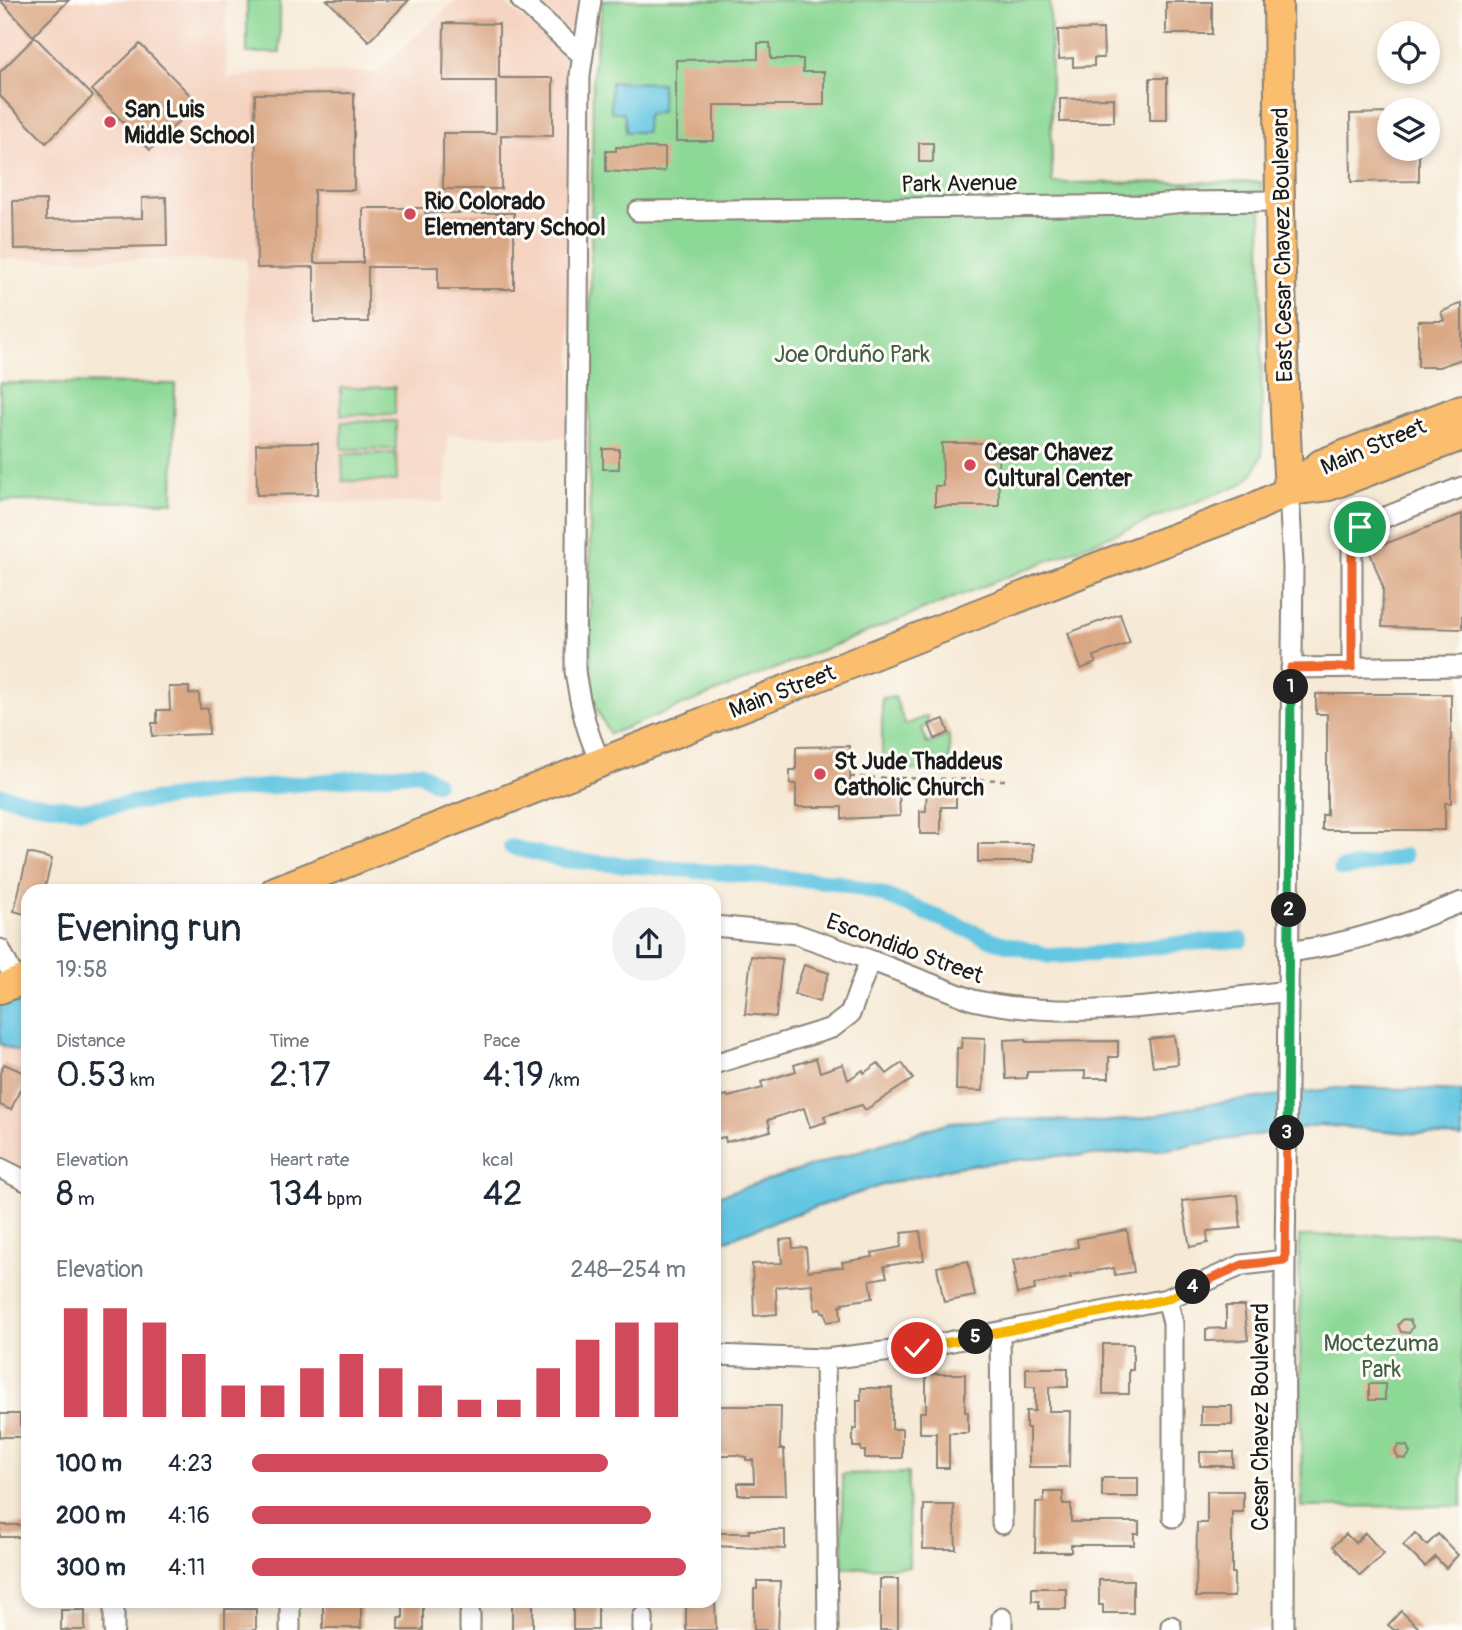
<!DOCTYPE html>
<html lang="en">
<head>
<meta charset="utf-8">
<style>
	:root { --surface:#fff; --page:#f2f2f3; --text:#1f2937; --muted:#747a83; --accent:#d1495b }
	body { margin:0; font-family:Pangolin,sans-serif; background:var(--page); color:var(--text); height:100vh; display:flex; flex-direction:column; font-size:26px; white-space:nowrap }
	* { box-sizing:border-box; margin:0 }
	p { font-size:23px; color:var(--muted) }
	.icon { flex:none; width:38px; height:38px; fill:none; stroke:currentColor; stroke-width:2; stroke-linecap:round; stroke-linejoin:round }
	.map { position:relative; flex:1; overflow:hidden }
	.side { position:absolute; left:21px; top:884px; width:700px; height:724px; display:flex; flex-direction:column; background:var(--surface); border-radius:21px; box-shadow:0 4px 10px #0003 }
	.side>* { flex:none }
	.controls { position:absolute; left:1377px; top:21px; display:grid; gap:14px }
	.controls a { display:grid; place-items:center; width:63px; height:63px; border-radius:50%; background:var(--surface); box-shadow:0 4px 10px #0003; font-size:35px }
	.pin { position:absolute; display:grid; place-items:center; width:60px; height:60px; color:#fff; margin:-30px; border:4px solid #fff; border-radius:50%; box-shadow:0 2px 7px #0007 }
	.km { position:absolute; width:35px; height:35px; margin:-18px; border-radius:50%; background:#222; color:#fff; font-size:19px; line-height:35px; text-align:center }
	.round { display:grid; place-items:center; flex:none; width:74px; height:74px; border-radius:37px; background:var(--page) }
	.summary { display:flex; align-items:center; justify-content:space-between; height:119px; padding:0 35px }
	h1 { font-size:38px; font-weight:600; line-height:52px }
	.stats { display:grid; grid-template-columns:repeat(3,1fr); gap:10px; height:119px; padding:7px 35px }
	.stats div { display:grid; align-content:center }
	.stats b { font-size:35px; font-weight:600 }
	.stats small { font-size:19px; font-weight:400 }
	.stats p { font-size:19px }
	.chart { height:196px; padding:14px 35px }
	.chart p { display:flex; justify-content:space-between }
	.chart svg { width:100%; height:126px; margin-top:7px; stroke:var(--accent); stroke-width:6 }
	ul { padding:0 35px; list-style:none; font-size:23px }
	li { display:grid; grid-template-columns:112px 84px 1fr; align-items:center; height:52px }
	li i { height:18px; border-radius:9px; background:var(--accent) }
	.map>svg:first-child { display:block }
</style>
</head>
<body>
<div class="map">
<svg width="1462" height="1630" viewBox="0 0 1462 1630">
	<rect width="100%" height="100%" fill="#fdfcf7"/>
	<filter id="ink" filterUnits="userSpaceOnUse"><feTurbulence type="fractalNoise" baseFrequency=".0143" numOctaves="2"/><feDisplacementMap in="SourceGraphic" scale="14" xChannelSelector="R" yChannelSelector="G"/><feConvolveMatrix kernelMatrix="1 2 1 2 8 2 1 2 1" color-interpolation-filters="sRGB"/></filter>
	<filter id="wash" filterUnits="userSpaceOnUse"><feTurbulence type="fractalNoise" baseFrequency=".00686" numOctaves="4" result="noise"/><feDisplacementMap in="SourceGraphic" scale="28" xChannelSelector="R" yChannelSelector="G"/><feGaussianBlur stdDeviation="1.57" result="paint"/><feColorMatrix in="noise" values="0 0 0 0 0 0 0 0 0 0 0 0 0 0 0 0 0 1.4 0 .05"/><feComposite in="paint" operator="in"/></filter>
	<g filter="url(#wash)">
		<rect width="100%" height="100%" fill="#f6e9d5"/>
		<path fill="#f5d3c1" d="M0,0H225L227,79L263,72H377L456,0H501L554,46L573,66L571,438L448,435L444,502L248,503L247,259H0Z
			M535,0H581L577,27L575,29L568,30Z
			M7,986L28,1003V1182L0,1168V989Z"/>
		<path fill="#8cd895" stroke="#547a58" stroke-width="2" d="M247,0H280V53H247Z
			M603,0H1050L1052,183L1261,182L1262,455L1254,472L1244,483L610,734L591,699L589,427L593,69Z
			M0,383L175,384L173,502L0,501Z
			M395,387V414L341,415V388Z
			M396,421V449H342V422Z
			M396,453L397,481H343L342,454Z
			M895,697L905,725L927,716L929,725L922,728L927,744L949,735L950,771L882,769V698Z
			M1462,1234V1506L1302,1507L1299,1236Z
			M908,1473L909,1567L843,1568L842,1474Z"/>
		<path fill="#64c6e2" stroke="#40717f" stroke-width="2" d="M611,82L662,83L661,112L647,114L646,132H626L625,116L622,112H611Z
			M0,996L28,1008V1056L0,1044Z
			M1346,1087L1462,1091V1138L1320,1125L1167,1149L1099,1155L1051,1156L956,1167L883,1185L789,1216L729,1239L714,1242V1197L950,1122L1017,1119L1102,1122L1144,1118L1201,1105Z"/>
		<g fill="none" stroke-linecap="round" stroke-linejoin="round">
			<path stroke="#64c6e2" stroke-width="16" d="M0,795L33,803L81,810L213,792L419,772L436,783
				M511,847L563,860L836,882L881,894L995,941L1050,956L1094,954L1185,943L1241,940
				M1341,869L1363,866L1404,856"/>
		</g>
		<g id="blocks">
			<path fill="#daa785" d="M0,0H69L33,36Z
				M327,0H409L369,41Z
				M1166,2H1212V34H1166Z
				M444,23L499,24V78H553V136L501,135V189H443V133H496V81H443Z
				M1103,29L1104,58H1094V66L1073,67V58L1059,59L1058,30Z
				M35,37L93,96L46,143L0,96V72Z
				M758,43H770L771,59H803V72H824V105H714V141H676V60L758,59Z
				M140,44L198,103L150,150L92,90Z
				M1150,78H1167V120H1150Z
				M354,93V190H314V263H363V208H425V213H514V289H438V267H368V322H314V267L257,268L255,94Z
				M1114,98V122H1060V99Z
				M1390,113V149H1419V181L1351,182L1350,114Z
				M919,143H933V162H919Z
				M616,147L665,148V171L641,173L606,171V151H616Z
				M166,197L167,246L14,249L13,201L46,200V220L142,218V198Z
				M1462,303V359L1439,367H1418V321H1444L1441,312Z
				M318,443V494L257,495L256,444Z
				M942,443H998L999,506H935V486H943Z
				M603,449H619V469H603Z
				M1462,514V629L1382,627L1383,587L1369,550Z
				M1120,614L1130,643L1094,656L1096,663L1081,669L1068,633Z
				M169,687H189V694L199,693L200,709L208,708L209,734L152,736V723H157V710H170Z
				M1316,694H1451V803H1445V830H1322V815H1327V714H1316Z
				M944,719L949,733L935,739L929,724Z
				M850,746V788L899,790L900,816L842,819V807H796V784H790V770H796V747Z
				M927,785L956,786V807H941V834H920V811H926Z
				M978,844H1033V862H978Z
				M28,853L52,859L44,891H28V915L14,911Z
				M751,956L782,959L776,1017L745,1014Z
				M804,965L829,973L819,1002L794,994Z
				M1174,1036L1178,1064L1153,1067L1149,1039Z
				M962,1037L985,1038L983,1091L956,1090L957,1048H961Z
				M1026,1039V1042L1118,1041V1057H1109V1078H1085V1071L1027,1072V1078L1006,1079L1004,1040Z
				M816,1058L820,1072L843,1064L848,1080L863,1070L864,1073L878,1063L887,1074L902,1063L913,1079L865,1110L862,1105L824,1116L826,1122L810,1127L804,1108L768,1120L771,1131L726,1142L725,1137L714,1139V1098L727,1095L728,1097L763,1088L761,1082L796,1071L794,1065Z
				M4,1064L27,1074L11,1110L0,1105V1073Z
				M1238,1195L1241,1228L1208,1231L1207,1233L1208,1243L1190,1247L1182,1201Z
				M1127,1230L1134,1272L1115,1275L1114,1268L1070,1275L1071,1278L1034,1284L1035,1290L1017,1294L1013,1275H1016L1013,1260L1078,1247L1077,1239Z
				M920,1231L924,1260L884,1266L887,1277L870,1280L873,1298L842,1303L843,1306H840L841,1320L827,1322L825,1312H822L821,1309L815,1310L812,1284L776,1287L777,1314L754,1316L752,1264L782,1263L780,1240L792,1239L793,1248L806,1247L808,1271L843,1267L842,1262L873,1257L872,1253L901,1247L902,1233Z
				M968,1261L975,1296L944,1302L937,1267Z
				M1226,1306H1244L1248,1340L1206,1341V1329L1226,1328Z
				M1403,1319L1410,1320L1413,1327L1409,1333L1401,1332L1398,1325Z
				M1103,1344H1133V1370H1129V1394H1103Z
				M1026,1368H1068V1387H1049V1411H1070L1069,1467H1029V1428H1026V1411H1035V1387H1026Z
				M926,1374H965V1412H968V1433H949V1468H936V1433H920V1412H926Z
				M1369,1384H1385V1400H1369Z
				M861,1388H892V1429H902V1458H865V1451H861V1447H853V1429H857V1401H861Z
				M714,1406H781L780,1449H784L786,1495H738V1483H754L753,1460H746V1457L736,1455H714Z
				M1201,1406H1232V1425H1201Z
				M0,1414H20V1425H24V1437H0Z
				M1399,1445L1407,1446L1410,1453L1406,1459L1398,1458L1395,1451Z
				M1200,1452H1233V1466H1200Z
				M1102,1478H1138V1497H1102Z
				M1207,1491H1243V1512H1232V1573H1234V1597H1196L1197,1523H1207Z
				M1044,1492H1063V1504H1071V1522H1139V1534H1134V1545H1071V1552H1035L1036,1502H1044Z
				M924,1505H954L956,1549H923Z
				M0,1525H28V1537H0Z
				M749,1530H785V1549L714,1546V1533H749Z
				M1365,1533L1384,1554L1360,1576L1333,1546L1346,1534L1355,1543Z
				M1415,1533L1427,1545L1438,1534L1458,1555L1446,1568L1435,1557L1425,1567L1403,1545Z
				M880,1579H898V1630H880Z
				M1099,1580H1133V1613H1103V1605H1099Z
				M757,1581H780L778,1630H754V1589H757Z
				M1032,1588H1066V1609H1039V1601H1032Z
				M323,1601H361V1628H323Z
				M403,1601H423V1630H399V1618H403Z
				M512,1601H533V1630H512Z
				M573,1601H598V1630H573Z
				M686,1601H715L716,1630H686Z
				M225,1609H256V1630H225Z
				M61,1610H85V1630H61Z
				M1401,1611L1421,1630H1394L1388,1625Z"/>
		</g>
	</g>
	<g filter="url(#ink)">
		<use href="#blocks" fill-opacity="0" stroke="#898278" stroke-width="2"/>
		<g fill="none" stroke-linecap="round" stroke-linejoin="round">
			<g stroke="#898278" stroke-width="23">
				<path id="minor" d="M521,0L582,55
					M591,0L580,75L575,671C580,704 586,732 601,763
					M638,211L1154,205L1185,202L1280,201
					M1352,667V536L1360,527L1462,487
					M1291,668L1462,666
					M714,926L796,934L870,960L973,1000C1074,1023 1187,1002 1289,991
					M0,949L16,982
					M1288,952C1350,944 1405,925 1462,902
					M714,1064L832,1028L850,1014L870,960
					M0,1168L28,1182
					M1167,1299L1173,1323V1517
					M1000,1332L1002,1524
					M714,1355L825,1359L917,1348L1167,1299L1242,1265L1285,1260
					M825,1359L828,1630
					M114,1601V1630
					M290,1601V1630
					M470,1614V1630
					M643,1617V1630
					M1002,1618V1630
					M1171,1630V1626
					M1284,1630L1285,1260L1293,567L1289,491"/>
			</g>
			<g stroke="#898278" stroke-width="32">
				<path id="highway" d="M1278,0C1280,163 1279,327 1289,491
					M1289,491L1329,486L1462,436
					M275,891L1084,572L1249,510L1289,491L1321,464L1462,409
					M0,989L28,978"/>
			</g>
			<path stroke="#898278" stroke-width="2.5" stroke-dasharray="5 5" stroke-linecap="butt" d="M850,777L1005,780"/>
			<use href="#minor" stroke="#fff" stroke-width="19"/>
			<use href="#highway" stroke="#fbbd6e" stroke-width="28"/>
		</g>
	</g>
	<g fill="none" stroke-linecap="round" stroke-linejoin="round" filter="url(#ink)">
		<g stroke="#fff" stroke-width="14">
			<path id="split-1" d="M1291,687V668L1352,667V536L1360,527"/>
		</g>
		<g stroke="#fff" stroke-width="14">
			<path id="split-2" d="M1289,910L1291,687"/>
		</g>
		<g stroke="#fff" stroke-width="14">
			<path id="split-3" d="M1287,1133L1289,910"/>
		</g>
		<g stroke="#fff" stroke-width="14">
			<path id="split-4" d="M1193,1287L1242,1265L1285,1260L1287,1133"/>
		</g>
		<g stroke="#fff" stroke-width="14">
			<path id="split-5" d="M976,1337L1167,1299L1193,1287"/>
		</g>
		<g stroke="#fff" stroke-width="14">
			<path id="split-6" d="M917,1348L976,1337"/>
		</g>
		<use href="#split-1" stroke="#f0652b" stroke-width="9"/>
		<use href="#split-2" stroke="#22a559" stroke-width="9"/>
		<use href="#split-3" stroke="#22a559" stroke-width="9"/>
		<use href="#split-4" stroke="#f0652b" stroke-width="9"/>
		<use href="#split-5" stroke="#f5b400" stroke-width="9"/>
		<use href="#split-6" stroke="#f5b400" stroke-width="9"/>
	</g>
	<g fill="#d1495b" stroke="#fdfcf7" stroke-width="2.5">
		<circle cx="110" cy="122" r="7"/>
		<circle cx="410" cy="214" r="7"/>
		<circle cx="970" cy="465" r="7"/>
		<circle cx="820" cy="774" r="7"/>
	</g>
	<g text-anchor="middle" stroke-width="6" stroke-linejoin="round" paint-order="stroke">
		<g font-size="23" font-weight="bold" fill="#1c1c1c" stroke="#fdfcf7" text-anchor="start">
			<text x="124" y="117">San Luis<tspan x="124" dy="26">Middle School</tspan></text>
			<text x="424" y="209">Rio Colorado<tspan x="424" dy="26">Elementary School</tspan></text>
			<text x="984" y="460">Cesar Chavez<tspan x="984" dy="26">Cultural Center</tspan></text>
			<text x="834" y="769">St Jude Thaddeus<tspan x="834" dy="26">Catholic Church</tspan></text>
		</g>
		<g font-size="23" fill="#1c1c1c" stroke="#fdfcf7">
			<text transform="translate(959 183) rotate(-1)" y="8">Park Avenue</text>
			<text transform="translate(1282 245) rotate(-91)" y="8">East Cesar Chavez Boulevard</text>
			<text transform="translate(1373 446) rotate(-23)" y="8">Main Street</text>
			<text transform="translate(782 691) rotate(-21)" y="8">Main Street</text>
			<text transform="translate(905 948) rotate(20)" y="8">Escondido Street</text>
			<text transform="translate(1260 1417) rotate(-90)" y="8">Cesar Chavez Boulevard</text>
		</g>
		<g font-size="23" fill="#435e46" stroke="#fdfcf7">
			<text x="852" y="362">Joe Orduño Park</text>
			<text x="1381" y="1351">Moctezuma<tspan x="1381" dy="26">Park</tspan></text>
		</g>
	</g>
</svg>
<div class="controls">
<a><svg class="icon" aria-label="locate" viewBox="0 0 24 24"><circle cx="12" cy="12" r="6"/><path d="M12 2v4M12 18v4M2 12h4M18 12h4"/></svg></a>
<a><svg class="icon" aria-label="layers" viewBox="0 0 24 24"><path d="M12 4l9 5-9 5-9-5zM3 14l9 5 9-5"/></svg></a>
</div>
<div class="pin" style="left:1360px;top:527px;background:#1e9e55"><svg class="icon" aria-label="arrive" viewBox="0 0 24 24"><path d="M6 21V4h12l-3 4 3 4H6"/></svg></div>
<div class="pin" style="left:917px;top:1348px;background:#d93025"><svg class="icon" aria-label="check" viewBox="0 0 24 24"><path d="M5 12l5 5 9-10"/></svg></div>
<b class="km" style="left:1291px;top:687px">1</b>
<b class="km" style="left:1289px;top:910px">2</b>
<b class="km" style="left:1287px;top:1133px">3</b>
<b class="km" style="left:1193px;top:1287px">4</b>
<b class="km" style="left:976px;top:1337px">5</b>
<section class="side">
<div class="summary"><div><h1>Evening run</h1><p>19:58</p></div><a class="round"><svg class="icon" aria-label="share" viewBox="0 0 24 24"><path d="M12 15V3M7 8l5-5 5 5M5 13v7h14v-7"/></svg></a></div>
<div class="stats">
<div><p>Distance</p><b>0.53<small> km</small></b></div>
<div><p>Time</p><b>2:17</b></div>
<div><p>Pace</p><b>4:19<small> /km</small></b></div>
</div>
<div class="stats">
<div><p>Elevation</p><b>8<small> m</small></b></div>
<div><p>Heart rate</p><b>134<small> bpm</small></b></div>
<div><p>kcal</p><b>42</b></div>
</div>
<div class="chart"><p><span>Elevation</span>248–254 m</p>
<svg viewBox="0 0 160 44" preserveAspectRatio="none"><path d="M5 44V6M15 44V6M25 44V11M35 44V22M45 44V33M55 44V33M65 44V27M75 44V22M85 44V27M95 44V33M105 44V38M115 44V38M125 44V27M135 44V17M145 44V11M155 44V11"/></svg>
</div>
<ul>
<li><b>100 m</b>4:23<i style="width:82%"></i></li>
<li><b>200 m</b>4:16<i style="width:92%"></i></li>
<li><b>300 m</b>4:11<i style="width:100%"></i></li>
</ul>
</section>
</div>
</body>
</html>
